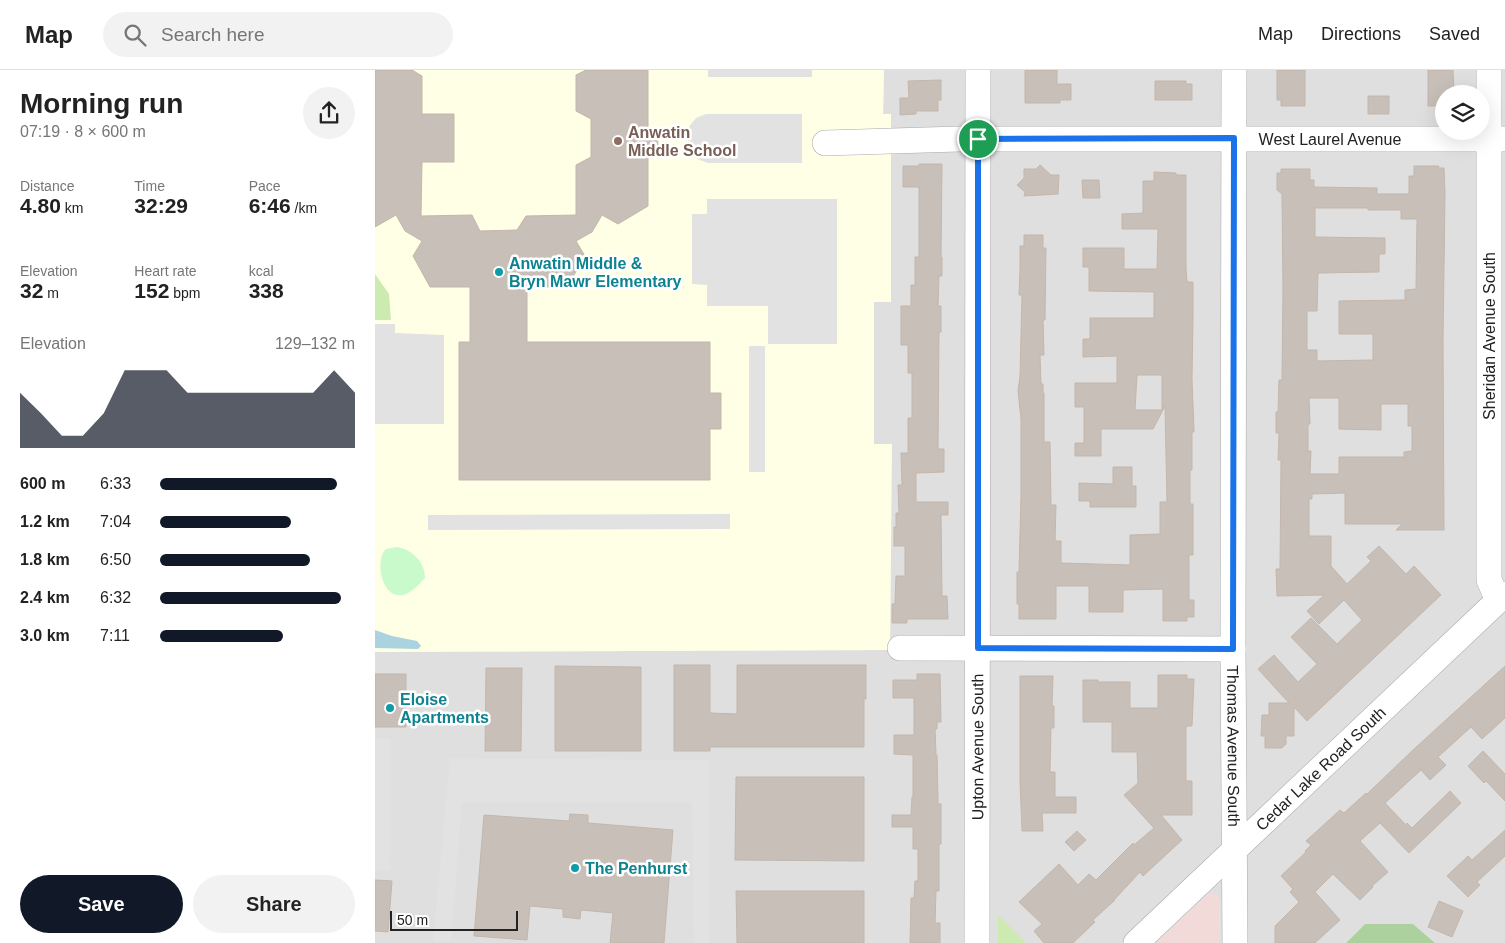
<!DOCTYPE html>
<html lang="en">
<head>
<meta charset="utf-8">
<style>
	:root { --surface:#fff; --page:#f2f2f2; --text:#222; --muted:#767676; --line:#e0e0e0; --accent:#111827 }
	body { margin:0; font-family:Helvetica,sans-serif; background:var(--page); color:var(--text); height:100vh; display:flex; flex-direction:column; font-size:19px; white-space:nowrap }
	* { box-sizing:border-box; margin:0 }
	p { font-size:16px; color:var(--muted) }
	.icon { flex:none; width:28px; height:28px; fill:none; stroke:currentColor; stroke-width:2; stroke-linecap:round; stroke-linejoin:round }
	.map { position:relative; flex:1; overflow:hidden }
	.panel { display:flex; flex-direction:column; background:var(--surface); width:375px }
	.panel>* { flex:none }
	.controls { position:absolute; left:1060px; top:15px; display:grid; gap:10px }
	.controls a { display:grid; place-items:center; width:55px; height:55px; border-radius:50%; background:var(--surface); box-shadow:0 5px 20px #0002; font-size:25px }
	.scale { position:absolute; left:15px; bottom:12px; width:128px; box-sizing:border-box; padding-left:5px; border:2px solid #222; border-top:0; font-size:14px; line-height:18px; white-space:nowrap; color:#222; -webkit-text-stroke:4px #fff; paint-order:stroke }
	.pin { position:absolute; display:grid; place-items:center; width:42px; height:42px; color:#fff; margin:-21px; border:2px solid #fff; border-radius:50%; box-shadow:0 1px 5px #0007 }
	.round { display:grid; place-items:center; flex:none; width:52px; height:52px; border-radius:26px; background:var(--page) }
	.head { display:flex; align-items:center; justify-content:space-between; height:85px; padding:0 20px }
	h1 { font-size:28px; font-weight:600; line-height:38px }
	.stats { display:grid; grid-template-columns:repeat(3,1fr); gap:8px; height:85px; padding:5px 20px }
	.stats div { display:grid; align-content:center }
	.stats b { font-size:21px; font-weight:600 }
	.stats small { font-size:14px; font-weight:400 }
	.stats p { font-size:14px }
	.chart { height:140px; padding:10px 20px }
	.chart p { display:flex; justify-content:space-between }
	.chart svg { width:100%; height:90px; margin-top:5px; fill:var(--accent); opacity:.7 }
	.action { display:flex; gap:10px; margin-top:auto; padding:10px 20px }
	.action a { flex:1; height:58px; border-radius:30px; background:var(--accent); color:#fff; font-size:20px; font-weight:600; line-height:58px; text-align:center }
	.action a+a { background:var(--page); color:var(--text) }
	ul { padding:0 20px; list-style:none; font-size:16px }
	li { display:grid; grid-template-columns:80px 60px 1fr; align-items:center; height:38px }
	li i { height:12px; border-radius:6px; background:var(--accent) }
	header { display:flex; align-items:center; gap:30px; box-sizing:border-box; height:70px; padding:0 25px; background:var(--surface); border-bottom:1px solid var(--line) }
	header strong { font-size:24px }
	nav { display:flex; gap:28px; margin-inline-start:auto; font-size:18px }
	.search { width:350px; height:45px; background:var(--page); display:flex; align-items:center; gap:12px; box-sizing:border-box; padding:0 18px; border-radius:28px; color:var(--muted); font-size:19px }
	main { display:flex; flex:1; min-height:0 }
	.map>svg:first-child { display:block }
</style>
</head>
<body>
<header>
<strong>Map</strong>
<div class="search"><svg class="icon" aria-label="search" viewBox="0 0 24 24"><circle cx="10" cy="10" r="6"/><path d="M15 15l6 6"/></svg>Search here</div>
<nav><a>Map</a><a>Directions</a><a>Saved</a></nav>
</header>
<main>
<section class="panel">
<div class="head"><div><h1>Morning run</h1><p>07:19 · 8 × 600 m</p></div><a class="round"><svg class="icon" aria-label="share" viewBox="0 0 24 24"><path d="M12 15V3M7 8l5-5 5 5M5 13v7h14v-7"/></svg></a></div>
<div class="stats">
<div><p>Distance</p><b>4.80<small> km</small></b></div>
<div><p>Time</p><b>32:29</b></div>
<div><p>Pace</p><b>6:46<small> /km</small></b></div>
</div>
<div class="stats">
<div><p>Elevation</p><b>32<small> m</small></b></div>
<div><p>Heart rate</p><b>152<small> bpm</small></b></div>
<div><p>kcal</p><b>338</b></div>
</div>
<div class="chart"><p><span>Elevation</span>129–132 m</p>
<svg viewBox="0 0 160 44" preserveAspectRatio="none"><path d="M0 44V17L10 27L20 38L30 38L40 27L50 6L60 6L70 6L80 17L90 17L100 17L110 17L120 17L130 17L140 17L150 6L160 17V44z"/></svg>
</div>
<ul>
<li><b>600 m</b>6:33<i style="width:91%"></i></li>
<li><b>1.2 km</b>7:04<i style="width:67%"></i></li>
<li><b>1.8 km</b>6:50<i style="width:77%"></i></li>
<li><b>2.4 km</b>6:32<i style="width:93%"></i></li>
<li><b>3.0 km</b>7:11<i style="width:63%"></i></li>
</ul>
<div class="action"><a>Save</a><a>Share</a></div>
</section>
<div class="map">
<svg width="1130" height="873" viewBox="0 0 1130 873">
	<rect width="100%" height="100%" fill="#f2efe9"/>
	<path fill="#e0dfdf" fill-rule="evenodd" d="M509,0H1130V873H1060L1038,854H990L971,873H844L845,829L833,824L781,873H0V582L515,580L516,374H499V232H516V44H508ZM1069,24H1106V61H1069Z"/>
	<path fill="#f2dad9" d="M833,824H838L843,826L845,829L844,873H781Z"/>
	<path fill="#ffffe5" d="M0,0H509L508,44H516V232H499V374H517L515,580L0,582Z"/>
	<path fill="#cdebb0" d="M0,204L14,224L16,250H0Z
		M623,845L651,873H623Z"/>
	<path fill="#add19e" d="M990,854H1038L1060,873H971Z"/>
	<path fill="#c8facc" d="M22,477C38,480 50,492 50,508C44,514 37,523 28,525C5,529 0,488 11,479C14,478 19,478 22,477Z"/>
	<path fill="#e2e2e2" d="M333,0H437V7H333Z
		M331,44H427V93H333L322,89L313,78V58L321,48Z
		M332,129H462V274H393V236H332V215L317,214V144H332Z
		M0,254H20V263H22L69,265V354H0Z
		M374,276H390V402H374Z
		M355,444V459L53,460V445Z
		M0,669H16L15,801L0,800Z
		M75,688L335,690L334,873H319L317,732H87L76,872L58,870Z"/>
	<path fill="#aad3df" d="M0,560L17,566L42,571L46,576L43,579L0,578Z"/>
	<path fill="#c7bfb8" stroke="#c4b6ab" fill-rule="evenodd" d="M0,0H37L47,6V44H79V92H47L46,146L97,145L105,161L142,160L151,146L201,145V95L216,87V49L201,41V5L211,0H273V60H282L283,76H273V136L243,154L227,145L217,162L201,171L210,186L192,217H152V272H335V323H346V359H335V410H84V272H95V217H55L38,186L47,171L30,161L21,145L0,157Z
		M650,0H682V14H696V30H685V33H650Z
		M902,0H930V36H906V30H902Z
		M1053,0H1078L1079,24H1069V36H1053Z
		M566,10V30H563V41H541V44L525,45V28H534L533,11Z
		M780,11H811V14H817V30H780Z
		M993,26H1014V44H993Z
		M544,94H567L566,187H567V206H564L563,236H566V262H564L563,379H569V402L541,403V432H573V445H566L567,526H572L573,549H532V553H517V534H520L521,506H530V476H519V457H521V443H524L523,415H527L526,383H533V348H537V303H533V275H526V236H536V215H540V187H544V117H528V96H544Z
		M665,95L676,105H684L683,124L649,126L650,122L642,115L649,108V99H661Z
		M1039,96H1064L1063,98H1069L1070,124L1068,271L1069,460H1021L1027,454H970V423L937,424V429H934V466H956V496L972,514L996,491L992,487L1004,476L1031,504L1039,496L1066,525L932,651L919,637V666H911V674L907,678H890V666H886L887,645H894V633H914L883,599L899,585L923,612L942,594L916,567L936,548L962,574L987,550L969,530L944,554L932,541L949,525L902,526L901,499H905L906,390H903L904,363H901V342H903L904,310H907L908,219L907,124L902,120V103H906V99H935V110H939V117L1002,118V124H1034V106H1039ZM940,138H993V140H1026V149H1042L1041,219L1030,220V230L964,231V264H998V290L942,291V280H932V241H942L943,203L1004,202V184H1010V168L940,167ZM934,328H964V359L1006,360V334H1033V356H1037V381L1029,382V387H964V404H935L936,381H933V354H935Z
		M779,102L801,103V105H811V199L812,212H818V245L817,309L819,362H817V400H815V434H818V485H814V530H819V547H812V551H788V519L748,520V542H714V516H681V549H644V534H642V502H644L646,426V349L643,321L645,306L647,225H644L645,200V176H649V165H668V178H671L670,250H668L669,285H665L666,314H668V323H669V372H675L676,435H681L680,471H686V493L755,495V465L785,464V432H792L790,336L778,359H726V386H700V373H709V337H700V313H742V286L708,287V269H715V248H779V222L714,221V197H708V178H749V199H782L783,159H747V144L768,143V111H779ZM762,305H787V340H760Z
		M707,110H724L725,128H708Z
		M738,397H757V416H761V437H715V431H704V413L738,414Z
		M299,595H335V643L362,644V595H491V629H489V677H335V681H299Z
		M180,596L266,597V681H180Z
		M1130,596V648L1107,669L1096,657L1063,687L1071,695L1055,710L1046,700L1010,733L1031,755L1032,753L1037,758L1075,721L1086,733L1034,783L1005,753L985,771L1013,802L997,816L998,817L985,830L958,804L940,822L965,850L940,873H900V856L924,832L915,822L918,819L906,806L931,782L930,781L936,775L931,771L965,740L969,743L991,723L992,724L1038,680Z
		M111,598H147L146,681H110Z
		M0,604H31V657H0Z
		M542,604H565L566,652H562V659H560L561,685H562L563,727V734H566V774H564V821H561L560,853H565V873H535L536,828H539L540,811H543V779H538V757H517V745H536L537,727H538V685L519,684V665H539V628H518V610H542Z
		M783,605H812V609H819L817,656H812L811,658V711H817V745H786L807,770L768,806L765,802L739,830H740L718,850L720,852L698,873H669L659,861L667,854L644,832L684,794L703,815L714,804L721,810L758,773L759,775L779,758L749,725L763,713L762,682H737V652H708V610H723V612H755V638H783Z
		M645,606H678L677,636H679V658H676L675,702H680V727H701V743H667L668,761H647L645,711Z
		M1108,681L1130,704V731L1111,711L1109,713L1093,696Z
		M361,707H489V791L360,790Z
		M195,744L213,745V753L298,760L289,873H235L238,843L206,840L205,849L188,847V839L155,836L152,870L99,866L109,745L194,751Z
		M1130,760V786L1102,812L1105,815L1093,827L1072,806L1093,786L1097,790Z
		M702,761L711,770L699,781L690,772Z
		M0,810L17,811L13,862L0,861Z
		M361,821H489V873H362Z
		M1064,831L1088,841L1077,867L1053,857Z"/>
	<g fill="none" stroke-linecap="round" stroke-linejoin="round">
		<g stroke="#a9a9a9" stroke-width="26">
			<g id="minor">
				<path id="s1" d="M859,0L858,579L860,873"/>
				<path d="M1114,0V510L1123,530"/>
				<path id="s2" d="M450,73L584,69H1130"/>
				<path d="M525,578L858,579"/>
				<path id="s3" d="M602,873L603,0"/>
				<path id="s4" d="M761,873L1130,524"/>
			</g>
		</g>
		<use href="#minor" stroke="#fff" stroke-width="25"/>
	</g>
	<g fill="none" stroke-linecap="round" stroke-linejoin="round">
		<g stroke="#fff" stroke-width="10">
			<path id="route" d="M859,68L858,579L603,578V69Z"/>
		</g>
		<use href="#route" stroke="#1a73e8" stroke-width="6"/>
	</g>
	<circle fill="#8d6e63" stroke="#fff" stroke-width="2" cx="243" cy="71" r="5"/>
	<g fill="#0f9aa8" stroke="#fff" stroke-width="2">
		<circle cx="124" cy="202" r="5"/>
		<circle cx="15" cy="638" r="5"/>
		<circle cx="200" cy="798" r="5"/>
	</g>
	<g text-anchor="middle" stroke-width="5" stroke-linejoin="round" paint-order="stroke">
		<g font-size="16" font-weight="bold" fill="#785e54" stroke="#fff" text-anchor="start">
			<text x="253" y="68">Anwatin<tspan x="253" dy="18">Middle School</tspan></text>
		</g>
		<g font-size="16" fill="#222" stroke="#fff">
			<text dy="6" stroke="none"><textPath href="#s2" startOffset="505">West Laurel Avenue</textPath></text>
			<text transform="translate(1114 266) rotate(-90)" y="6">Sheridan Avenue South</text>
			<text dy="6" stroke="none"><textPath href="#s3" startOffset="196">Upton Avenue South</textPath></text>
			<text dy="6" stroke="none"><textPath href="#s1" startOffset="676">Thomas Avenue South</textPath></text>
			<text dy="6" stroke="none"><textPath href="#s4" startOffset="254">Cedar Lake Road South</textPath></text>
		</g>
		<g font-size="16" font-weight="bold" fill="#0d838f" stroke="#fff" text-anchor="start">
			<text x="134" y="199">Anwatin Middle &amp;<tspan x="134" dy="18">Bryn Mawr Elementary</tspan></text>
			<text x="25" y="635">Eloise<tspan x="25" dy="18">Apartments</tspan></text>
			<text x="210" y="804">The Penhurst</text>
		</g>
	</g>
</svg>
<div class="controls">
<a><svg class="icon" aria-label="layers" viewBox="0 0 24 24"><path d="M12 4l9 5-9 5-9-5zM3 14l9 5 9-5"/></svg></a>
</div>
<div class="scale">50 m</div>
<div class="pin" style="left:603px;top:69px;background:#1e9e55"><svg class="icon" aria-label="arrive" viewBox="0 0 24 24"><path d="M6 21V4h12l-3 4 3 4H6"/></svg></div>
</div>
</main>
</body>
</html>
